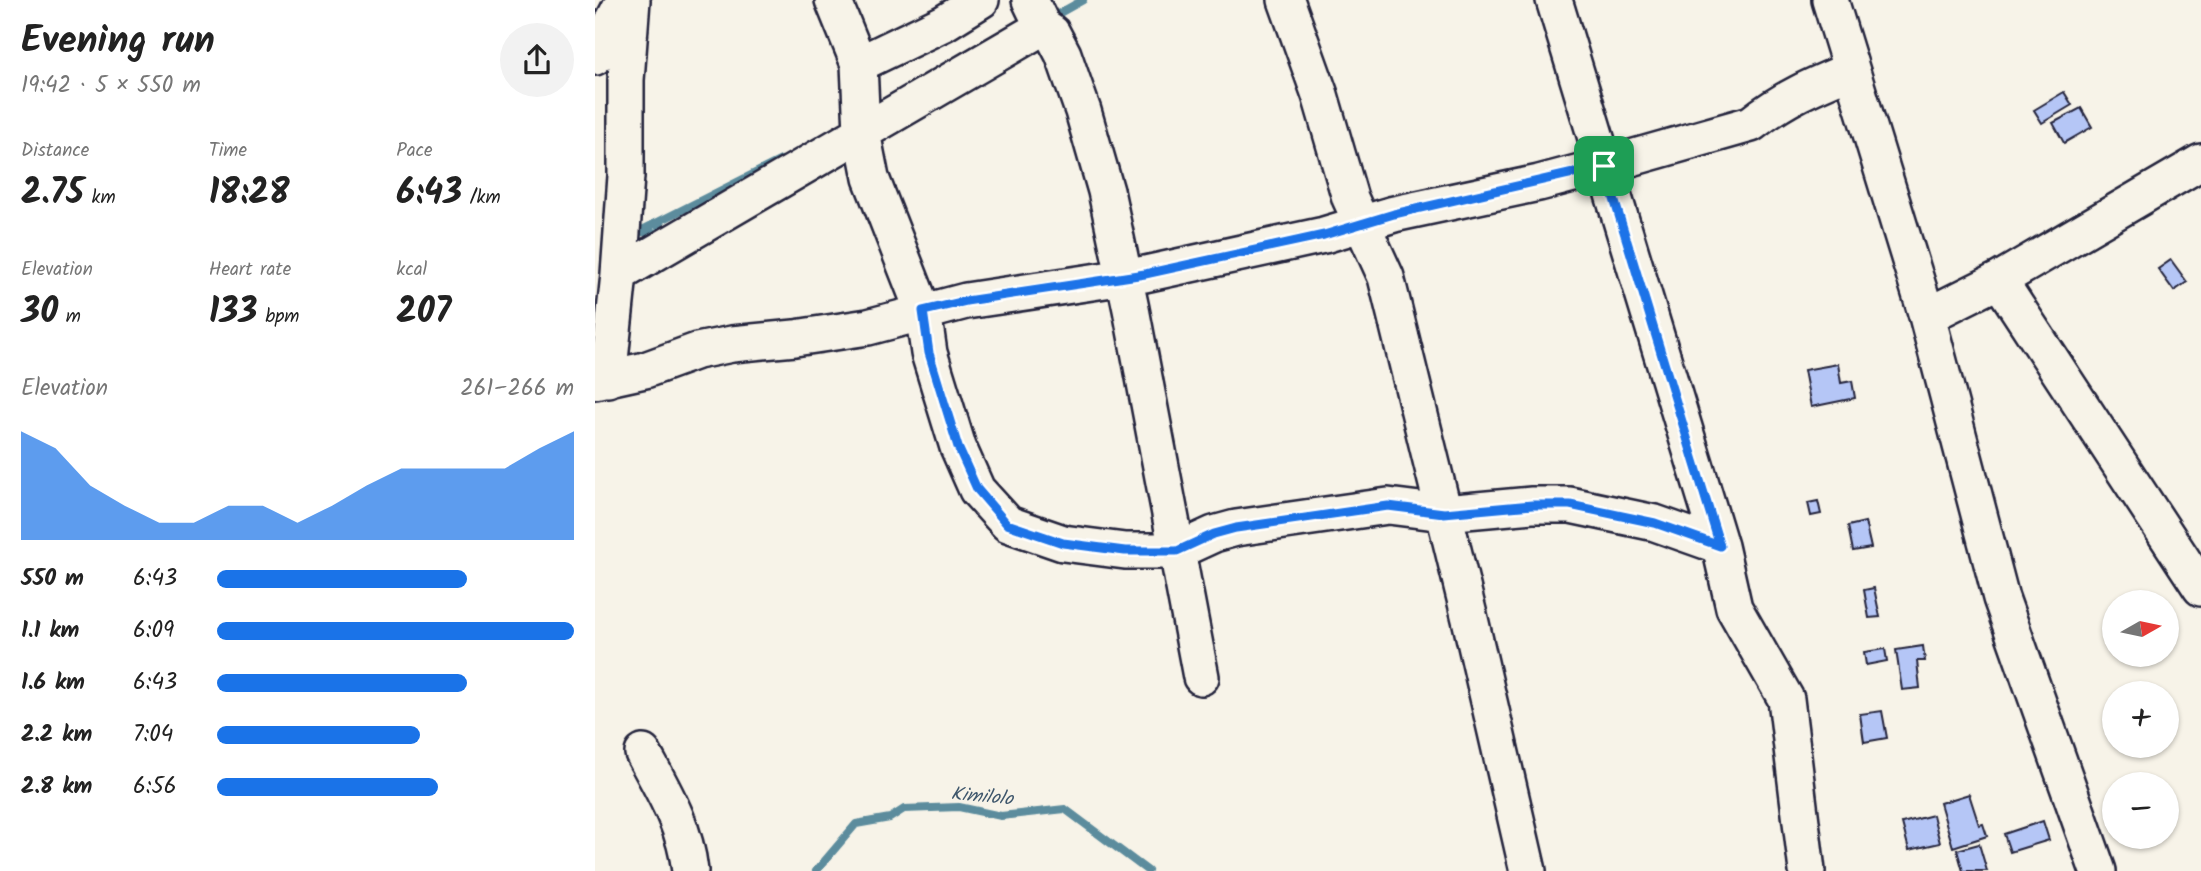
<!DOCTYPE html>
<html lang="en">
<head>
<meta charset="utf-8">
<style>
	:root { --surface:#fff; --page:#f2f2f2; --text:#222; --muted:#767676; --accent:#1a73e8 }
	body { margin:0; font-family:Kalam,sans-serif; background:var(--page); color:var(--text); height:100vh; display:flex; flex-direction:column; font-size:26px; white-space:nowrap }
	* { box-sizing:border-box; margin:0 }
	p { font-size:23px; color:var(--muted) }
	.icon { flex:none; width:38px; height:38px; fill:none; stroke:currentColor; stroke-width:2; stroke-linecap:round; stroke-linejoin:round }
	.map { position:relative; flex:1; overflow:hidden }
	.details { display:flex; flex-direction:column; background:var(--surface); width:595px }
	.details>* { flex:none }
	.needle { width:46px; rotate:81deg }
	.buttons { position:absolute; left:1507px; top:590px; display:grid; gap:14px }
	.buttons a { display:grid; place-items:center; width:77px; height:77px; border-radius:50%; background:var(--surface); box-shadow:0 2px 5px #0004; font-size:35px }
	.pin { position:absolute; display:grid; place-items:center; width:60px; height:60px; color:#fff; margin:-30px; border-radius:14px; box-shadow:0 4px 10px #0006 }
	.round { display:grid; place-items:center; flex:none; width:74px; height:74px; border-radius:37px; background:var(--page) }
	.summary { display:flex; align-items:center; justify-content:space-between; height:119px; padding:0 21px }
	h1 { font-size:38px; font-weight:600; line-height:52px }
	.figures { display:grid; grid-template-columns:repeat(3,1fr); gap:10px; height:119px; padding:7px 21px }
	.figures div { display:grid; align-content:center }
	.figures b { font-size:35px; font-weight:600 }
	.figures small { font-size:19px; font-weight:400 }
	.figures p { font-size:19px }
	.chart { height:196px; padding:14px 21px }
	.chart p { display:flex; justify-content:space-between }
	.chart svg { width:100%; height:126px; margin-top:7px; fill:var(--accent); opacity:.7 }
	ul { padding:0 21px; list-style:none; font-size:23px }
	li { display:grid; grid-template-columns:112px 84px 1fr; align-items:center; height:52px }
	li i { height:18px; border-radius:9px; background:var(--accent) }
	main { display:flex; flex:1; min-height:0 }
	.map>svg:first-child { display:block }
</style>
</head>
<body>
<main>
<section class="details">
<div class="summary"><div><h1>Evening run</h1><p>19:42 · 5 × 550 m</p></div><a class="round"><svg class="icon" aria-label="share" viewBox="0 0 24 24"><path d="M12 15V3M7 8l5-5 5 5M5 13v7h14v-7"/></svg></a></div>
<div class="figures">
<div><p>Distance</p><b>2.75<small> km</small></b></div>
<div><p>Time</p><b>18:28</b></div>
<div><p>Pace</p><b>6:43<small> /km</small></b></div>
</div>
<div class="figures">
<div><p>Elevation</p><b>30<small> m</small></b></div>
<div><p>Heart rate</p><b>133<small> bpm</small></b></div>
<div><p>kcal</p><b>207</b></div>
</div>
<div class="chart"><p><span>Elevation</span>261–266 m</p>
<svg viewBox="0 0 160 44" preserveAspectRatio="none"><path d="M0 44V6L10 12L20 25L30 32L40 38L50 38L60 32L70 32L80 38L90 32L100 25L110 19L120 19L130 19L140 19L150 12L160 6V44z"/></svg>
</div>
<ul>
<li><b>550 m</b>6:43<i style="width:70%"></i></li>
<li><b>1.1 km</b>6:09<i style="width:100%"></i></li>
<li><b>1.6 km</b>6:43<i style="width:70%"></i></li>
<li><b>2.2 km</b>7:04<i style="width:57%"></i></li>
<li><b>2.8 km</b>6:56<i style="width:62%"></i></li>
</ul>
</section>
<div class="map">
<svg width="1606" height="871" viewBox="0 0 1606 871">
	<rect width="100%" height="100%" fill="#f7f3e8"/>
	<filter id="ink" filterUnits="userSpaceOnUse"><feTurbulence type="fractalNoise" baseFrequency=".0143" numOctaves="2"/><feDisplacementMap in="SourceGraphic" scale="14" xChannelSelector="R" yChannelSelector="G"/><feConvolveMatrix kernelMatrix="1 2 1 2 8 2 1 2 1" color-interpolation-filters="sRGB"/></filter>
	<g filter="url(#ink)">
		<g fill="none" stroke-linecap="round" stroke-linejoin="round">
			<path stroke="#5c8c9d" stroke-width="8" d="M454,19L488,0
				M60,223L76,233L43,232L186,160
				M221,871L261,824L295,818L309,809L364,807L406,816L470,809L553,871"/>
		</g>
		<path fill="#b5c6f6" stroke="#22223b" stroke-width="2" d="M1469,92L1477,105L1447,123L1439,110Z
			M1486,108L1497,127L1469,143L1458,123Z
			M1576,260L1592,282L1579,291L1563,269Z
			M1243,364L1246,383L1257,381L1260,398L1216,407L1209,370Z
			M1223,501L1226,514L1216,516L1213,503Z
			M1270,522L1276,548L1258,551L1253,526Z
			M1279,588L1285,617L1274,618L1269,590Z
			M1328,646L1330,661H1322L1325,688L1307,690L1301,650Z
			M1290,649L1292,661L1271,665L1269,652Z
			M1287,711L1292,738L1269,742L1265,714Z
			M1374,794L1384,825L1388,824L1392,836L1358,847L1345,803Z
			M1338,815L1345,843L1314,850L1307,823Z
			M1448,821L1454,840L1415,852L1409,834Z
			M1384,844L1392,871H1368L1362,850Z"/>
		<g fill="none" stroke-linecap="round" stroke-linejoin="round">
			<g stroke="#22223b" stroke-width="40">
				<path id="minor" d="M238,0L264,64L267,132L276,178L328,311L334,353L363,447L382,490L413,524L468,543L530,551H582L619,534L641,528L793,506L849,513L937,505H975L1060,523L1125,546
					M435,0L448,27L457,33L468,54L488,111L511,191L536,309L606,677
					M691,0L725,95L755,198L791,277L875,619L933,871
					M959,0L1125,546L1139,608L1191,699L1212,871
					M1235,0L1332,316L1406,598L1503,871
					M0,57L29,0
					M264,64L349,23L386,0
					M24,274L448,27
					M1404,280L1606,588
					M1332,316L1404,280L1606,162
					M13,379L24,274L31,176V80L37,0
					M0,381L50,370L102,351L137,344L200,338L273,327L371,301L550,274L729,235L799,214L944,183L1008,166L1156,124C1189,98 1217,86 1256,70
					M48,753C69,792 90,826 95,871"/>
			</g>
			<use href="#minor" stroke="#f7f3e8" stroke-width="35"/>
		</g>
	</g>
	<g fill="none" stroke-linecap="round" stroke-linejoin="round" filter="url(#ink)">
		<g stroke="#fff" stroke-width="14">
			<path id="route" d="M1009,166L1125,546L1060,523L975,505H937L849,513L793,506L641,528L619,534L582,551H530L468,543L412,524L382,489L363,447L334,353L328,311L371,301L550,274L729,235L799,214Z"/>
		</g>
		<use href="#route" stroke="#1a73e8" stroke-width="9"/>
	</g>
	<g text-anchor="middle" stroke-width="5" stroke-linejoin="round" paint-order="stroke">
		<g font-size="19" font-style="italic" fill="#3f576c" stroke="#f7f3e8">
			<text transform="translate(387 795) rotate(5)" y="7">Kimilolo</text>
		</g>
	</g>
</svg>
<div class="buttons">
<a><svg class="needle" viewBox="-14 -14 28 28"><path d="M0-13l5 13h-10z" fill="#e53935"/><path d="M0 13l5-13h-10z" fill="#767676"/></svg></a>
<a>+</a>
<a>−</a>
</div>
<div class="pin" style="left:1009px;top:166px;background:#1e9e55"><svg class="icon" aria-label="arrive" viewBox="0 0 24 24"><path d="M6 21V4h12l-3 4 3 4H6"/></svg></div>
</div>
</main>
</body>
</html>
